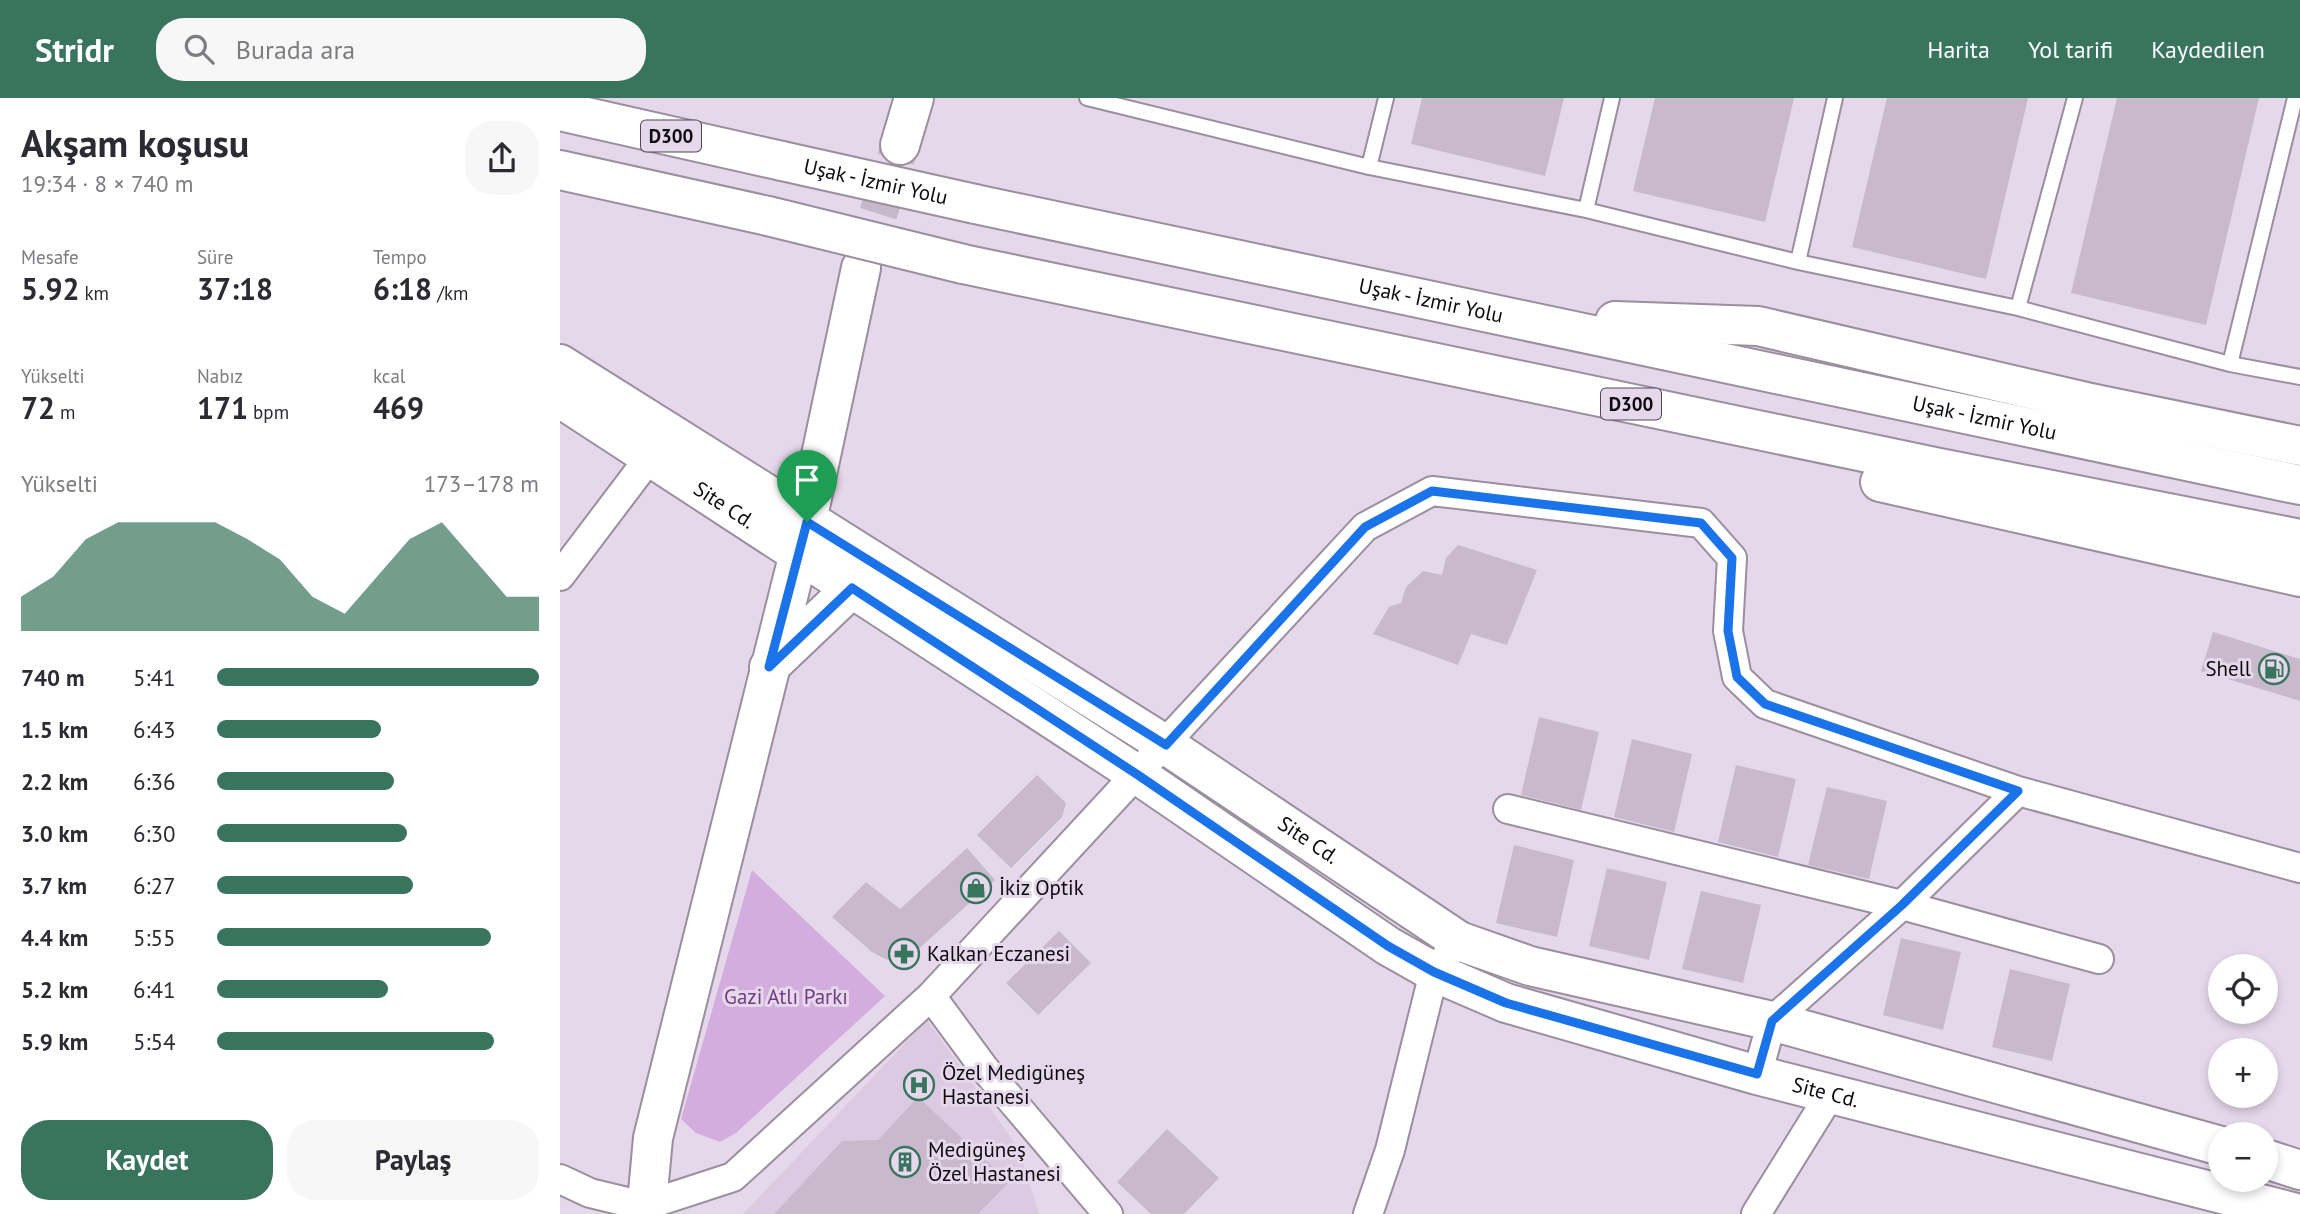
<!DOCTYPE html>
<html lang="tr">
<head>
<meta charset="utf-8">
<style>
	:root { --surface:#fff; --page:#f7f7f7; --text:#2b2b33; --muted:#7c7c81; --accent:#38745e }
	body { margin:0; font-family:"PT Sans",sans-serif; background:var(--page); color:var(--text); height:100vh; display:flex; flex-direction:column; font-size:26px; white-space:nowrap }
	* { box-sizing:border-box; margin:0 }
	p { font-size:23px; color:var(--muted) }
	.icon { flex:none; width:38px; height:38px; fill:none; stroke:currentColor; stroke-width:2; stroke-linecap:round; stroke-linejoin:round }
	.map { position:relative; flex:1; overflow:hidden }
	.panel { display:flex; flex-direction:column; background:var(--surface); width:560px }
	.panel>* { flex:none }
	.fabs { position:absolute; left:1648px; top:856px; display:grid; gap:14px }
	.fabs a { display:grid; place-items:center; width:70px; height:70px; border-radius:50%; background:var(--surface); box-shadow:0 4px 10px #0003; font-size:35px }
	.pin { position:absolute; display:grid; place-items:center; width:60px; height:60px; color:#fff; margin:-72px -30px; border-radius:50% 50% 50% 0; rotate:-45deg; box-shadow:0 0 7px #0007 }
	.pin .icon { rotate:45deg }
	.round { display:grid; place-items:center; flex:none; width:74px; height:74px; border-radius:28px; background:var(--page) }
	.headline { display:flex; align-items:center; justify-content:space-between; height:119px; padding:0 21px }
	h1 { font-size:38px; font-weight:700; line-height:52px }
	.figures { display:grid; grid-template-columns:repeat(3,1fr); gap:10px; height:119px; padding:7px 21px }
	.figures div { display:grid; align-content:center }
	.figures b { font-size:30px; font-weight:700 }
	.figures small { font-size:19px; font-weight:400 }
	.figures p { font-size:19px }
	.chart { height:196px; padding:14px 21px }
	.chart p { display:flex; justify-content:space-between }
	.chart svg { width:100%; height:126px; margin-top:7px; fill:var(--accent); opacity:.7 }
	.primary-button { display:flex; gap:14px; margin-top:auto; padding:14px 21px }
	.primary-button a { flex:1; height:80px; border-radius:28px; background:var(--accent); color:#fff; font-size:28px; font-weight:700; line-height:80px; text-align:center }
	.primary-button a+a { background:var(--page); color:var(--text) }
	ul { padding:0 21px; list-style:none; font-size:23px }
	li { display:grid; grid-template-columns:112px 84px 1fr; align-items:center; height:52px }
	li i { height:18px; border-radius:9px; background:var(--accent) }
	header { display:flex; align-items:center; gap:42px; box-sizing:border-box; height:98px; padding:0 35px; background:var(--accent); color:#fff }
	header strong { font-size:33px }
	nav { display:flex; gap:38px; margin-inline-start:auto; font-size:24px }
	.search { width:490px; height:63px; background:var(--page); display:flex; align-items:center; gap:18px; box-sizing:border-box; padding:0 24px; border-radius:28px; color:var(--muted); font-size:26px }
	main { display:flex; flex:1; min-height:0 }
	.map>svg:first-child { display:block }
</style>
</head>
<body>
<header>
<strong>Stridr</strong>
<div class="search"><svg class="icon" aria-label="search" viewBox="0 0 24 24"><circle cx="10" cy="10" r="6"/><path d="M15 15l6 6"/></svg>Burada ara</div>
<nav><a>Harita</a><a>Yol tarifi</a><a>Kaydedilen</a></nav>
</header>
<main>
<section class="panel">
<div class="headline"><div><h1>Akşam koşusu</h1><p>19:34 · 8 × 740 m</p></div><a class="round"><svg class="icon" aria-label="share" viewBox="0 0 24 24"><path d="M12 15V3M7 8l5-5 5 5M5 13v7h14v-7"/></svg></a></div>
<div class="figures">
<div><p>Mesafe</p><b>5.92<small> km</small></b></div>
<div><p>Süre</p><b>37:18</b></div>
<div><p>Tempo</p><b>6:18<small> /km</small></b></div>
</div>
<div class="figures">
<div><p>Yükselti</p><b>72<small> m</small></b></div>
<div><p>Nabız</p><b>171<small> bpm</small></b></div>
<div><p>kcal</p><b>469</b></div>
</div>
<div class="chart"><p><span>Yükselti</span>173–178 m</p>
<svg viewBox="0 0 160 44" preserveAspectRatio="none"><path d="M0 44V32L10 25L20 12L30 6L40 6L50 6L60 6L70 12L80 19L90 32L100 38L110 25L120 12L130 6L140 19L150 32L160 32V44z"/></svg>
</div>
<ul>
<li><b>740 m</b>5:41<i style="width:100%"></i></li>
<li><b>1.5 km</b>6:43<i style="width:51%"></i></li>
<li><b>2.2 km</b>6:36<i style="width:55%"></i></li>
<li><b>3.0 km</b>6:30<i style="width:59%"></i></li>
<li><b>3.7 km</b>6:27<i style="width:61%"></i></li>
<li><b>4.4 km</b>5:55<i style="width:85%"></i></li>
<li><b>5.2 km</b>6:41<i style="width:53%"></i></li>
<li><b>5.9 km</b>5:54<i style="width:86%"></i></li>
</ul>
<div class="primary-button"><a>Kaydet</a><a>Paylaş</a></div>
</section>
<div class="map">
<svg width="1740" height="1116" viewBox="0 0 1740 1116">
	<rect width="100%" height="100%" fill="#e6d8eb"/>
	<path fill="#dccae3" d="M367,922L459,1051L479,1116H183Z"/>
	<path fill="#d2adde" d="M192,772L325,898L176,1035L160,1044L136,1035L121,1021Z"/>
	<path fill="#c8bacc" d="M862,0H1004L985,78L851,46Z
		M1095,0H1234L1205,124L1073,93Z
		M1327,0H1468L1426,181L1292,149Z
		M1557,0H1699L1646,227L1511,195Z
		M898,447L977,472L947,547L911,536L898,567L813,536L829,509L841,505L846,489L863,473L882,477L886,460Z
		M1653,534L1740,561V603L1641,573Z
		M979,619L1039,634L1021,712L961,697Z
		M1072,641L1132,656L1114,734L1054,719Z
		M1176,667L1236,681L1218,759L1158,744Z
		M477,677L506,705L502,719L451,770L417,737Z
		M1267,689L1327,703L1309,781L1248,767Z
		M954,747L1014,762L997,839L936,825Z
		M407,750L435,782L343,865L325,861L312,854L272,819L306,784L340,811Z
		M1047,770L1107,784L1089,862L1029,848Z
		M1141,793L1201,807L1183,885L1122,871Z
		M499,833L531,865L478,917L446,885Z
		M1341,840L1401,854L1383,932L1323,917Z
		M1450,871L1510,886L1492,963L1432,949Z
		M358,999L449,1084L418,1116H214L282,1043L318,1042Z
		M607,1031L659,1080L624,1116H591L557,1084Z"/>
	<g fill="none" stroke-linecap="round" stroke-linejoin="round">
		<path stroke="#c6b9ca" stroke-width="38" stroke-dasharray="38 19" stroke-linecap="butt" d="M301,170L340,47"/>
		<g stroke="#9b8e9f" stroke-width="18">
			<path id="lane" d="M527,0L809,69L1026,112L1238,164L1458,210L1670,266L1740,279
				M809,69L826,0
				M1026,112L1052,0
				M1238,164L1275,0
				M1458,210L1515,0
				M1670,266L1735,0"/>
		</g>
		<g stroke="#9b8e9f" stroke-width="32">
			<path id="street" d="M0,478L90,359
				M948,711L1342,807L1539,861
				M371,898L424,970L548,1116
				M1197,977L1212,923L1342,807L1458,693
				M0,1081L30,1095L84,1108L173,1079L371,898L805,429L872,393L1141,425L1172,460L1168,533L1177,579L1205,606L1458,693L1740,770
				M808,1116L830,1052L874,874L886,859
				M1196,1116L1271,995"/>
		</g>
		<g stroke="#9b8e9f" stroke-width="42">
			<g id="secondary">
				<path d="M340,47L354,0"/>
				<path id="s1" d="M0,266L606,647L899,843L970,868L1212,923L1661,1048"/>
				<path id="s2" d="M0,300L578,677L828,848L874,874L946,905L1197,977L1740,1116"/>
				<path d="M209,569L292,490"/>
				<path d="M1706,1061L1740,1072"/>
				<path d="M86,1116L93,1040L247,423L301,170"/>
			</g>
		</g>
		<g stroke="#9b8e9f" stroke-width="42">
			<g id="highway">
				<path d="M0,13L222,63"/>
				<path d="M0,72L208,118"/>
				<path id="s3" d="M415,106L1740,387"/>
				<path d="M403,166L1375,369L1740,441"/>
				<path d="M1055,223L1198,228L1526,304L1740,348"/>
				<path d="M1320,384L1740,479"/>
			</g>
		</g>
		<use href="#lane" stroke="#fff" stroke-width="14"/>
		<use href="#street" stroke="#fff" stroke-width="28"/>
		<use href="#secondary" stroke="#fff" stroke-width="38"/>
		<use href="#highway" stroke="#fff" stroke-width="38"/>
		<g stroke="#9b8e9f" stroke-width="42" stroke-linecap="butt">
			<g id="highway-bridge">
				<path id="s4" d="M222,63L415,106"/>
				<path d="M208,118L403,166"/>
			</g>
		</g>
		<use href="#highway-bridge" stroke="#fff" stroke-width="38"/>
	</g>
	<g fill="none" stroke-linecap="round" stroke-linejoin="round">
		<g stroke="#fff" stroke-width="14">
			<path id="route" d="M872,393L1141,425L1172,460L1168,533L1177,579L1205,606L1458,693L1342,807L1212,923L1197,976L946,905L874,874L828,848L578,677L292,490L209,569L247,424L606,647L805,429Z"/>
		</g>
		<use href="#route" stroke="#1a73e8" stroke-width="9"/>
	</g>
	<defs>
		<g id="fuel-ring" transform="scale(1.575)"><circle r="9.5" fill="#e6d8eb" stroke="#38745e" stroke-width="1.5"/><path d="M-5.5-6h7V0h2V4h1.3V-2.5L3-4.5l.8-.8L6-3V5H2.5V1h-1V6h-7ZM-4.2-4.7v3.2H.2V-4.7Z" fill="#38745e"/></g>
		<g id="shop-ring" transform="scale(1.575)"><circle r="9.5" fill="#e6d8eb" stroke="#38745e" stroke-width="1.5"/><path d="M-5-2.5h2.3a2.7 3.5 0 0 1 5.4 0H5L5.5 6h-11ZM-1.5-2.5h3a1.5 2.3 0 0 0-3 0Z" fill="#38745e"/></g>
		<g id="pharmacy-ring" transform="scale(1.575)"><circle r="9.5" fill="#e6d8eb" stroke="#38745e" stroke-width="1.5"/><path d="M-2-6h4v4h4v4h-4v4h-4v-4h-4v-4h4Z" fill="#38745e"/></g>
		<g id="hospital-ring" transform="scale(1.575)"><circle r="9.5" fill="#e6d8eb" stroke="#38745e" stroke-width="1.5"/><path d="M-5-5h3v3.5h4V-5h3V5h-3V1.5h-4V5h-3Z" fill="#38745e"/></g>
		<g id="building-ring" transform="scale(1.575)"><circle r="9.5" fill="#e6d8eb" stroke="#38745e" stroke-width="1.5"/><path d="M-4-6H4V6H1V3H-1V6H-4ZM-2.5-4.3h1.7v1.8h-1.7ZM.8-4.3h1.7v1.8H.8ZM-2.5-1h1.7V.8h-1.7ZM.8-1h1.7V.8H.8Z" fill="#38745e"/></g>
	</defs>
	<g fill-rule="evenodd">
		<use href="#fuel-ring" x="1714" y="571"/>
		<use href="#shop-ring" x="416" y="790"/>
		<use href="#pharmacy-ring" x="344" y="856"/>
		<use href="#hospital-ring" x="359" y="987"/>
		<use href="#building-ring" x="345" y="1064"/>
	</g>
	<g text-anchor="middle" stroke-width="6" stroke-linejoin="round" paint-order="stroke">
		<g fill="#e6d8eb" stroke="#4f4852" stroke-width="2">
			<rect x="81" y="22.5" width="60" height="31" rx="5"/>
			<rect x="1041" y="290.5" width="60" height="31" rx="5"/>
		</g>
		<g font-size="19" font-weight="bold" fill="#0e0a10">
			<text x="111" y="45">D300</text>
			<text x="1071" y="313">D300</text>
		</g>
		<g font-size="21" fill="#0e0a10" stroke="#e6d8eb">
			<text dy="7" stroke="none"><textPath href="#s4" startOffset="96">Uşak - İzmir Yolu</textPath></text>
			<text dy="7" stroke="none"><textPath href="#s3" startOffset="466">Uşak - İzmir Yolu</textPath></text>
			<text dy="7" stroke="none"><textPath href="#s3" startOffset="1032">Uşak - İzmir Yolu</textPath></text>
			<text dy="7" stroke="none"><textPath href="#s2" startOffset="196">Site Cd.</textPath></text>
			<text dy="7" stroke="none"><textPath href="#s1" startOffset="887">Site Cd.</textPath></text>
			<text dy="7" stroke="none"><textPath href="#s2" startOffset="1456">Site Cd.</textPath></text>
		</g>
		<g font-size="21" fill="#0e0a10" stroke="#e6d8eb" text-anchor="start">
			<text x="1691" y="578" text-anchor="end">Shell</text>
			<text x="439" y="797">İkiz Optik</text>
			<text x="367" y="863">Kalkan Eczanesi</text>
			<text x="382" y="982">Özel Medigüneş<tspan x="382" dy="24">Hastanesi</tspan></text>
			<text x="368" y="1059">Medigüneş<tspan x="368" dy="24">Özel Hastanesi</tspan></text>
		</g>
		<g font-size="21" fill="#743c85" stroke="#e6d8eb">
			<text x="226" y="906">Gazi Atlı Parkı</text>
		</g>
	</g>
</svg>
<div class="fabs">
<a><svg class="icon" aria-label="locate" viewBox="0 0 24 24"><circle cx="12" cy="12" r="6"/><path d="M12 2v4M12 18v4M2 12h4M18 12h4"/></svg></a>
<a>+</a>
<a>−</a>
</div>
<div class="pin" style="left:247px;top:424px;background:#1e9e55"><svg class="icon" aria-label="arrive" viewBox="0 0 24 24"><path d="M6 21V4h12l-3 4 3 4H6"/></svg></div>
</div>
</main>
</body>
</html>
